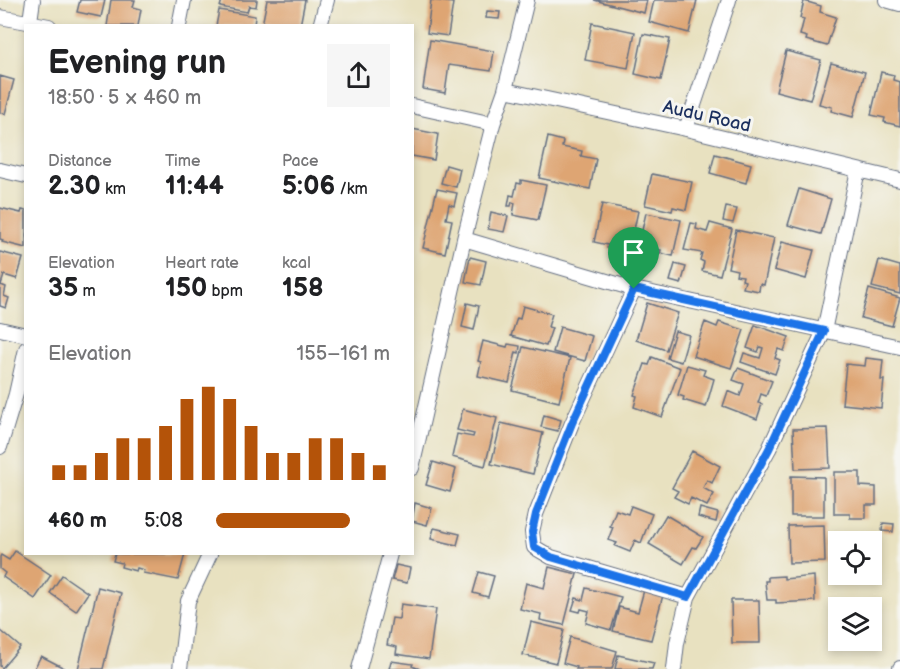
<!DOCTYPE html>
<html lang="en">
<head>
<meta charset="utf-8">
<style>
	:root { --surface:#fff; --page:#f6f6f6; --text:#202124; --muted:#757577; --accent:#b45309 }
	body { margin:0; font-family:"Balsamiq Sans",sans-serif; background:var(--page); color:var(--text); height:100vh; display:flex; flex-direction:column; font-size:22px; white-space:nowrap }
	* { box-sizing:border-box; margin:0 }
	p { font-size:20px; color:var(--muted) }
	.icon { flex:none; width:33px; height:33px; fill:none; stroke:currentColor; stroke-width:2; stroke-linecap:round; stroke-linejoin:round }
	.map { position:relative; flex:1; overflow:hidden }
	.sheet { position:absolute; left:24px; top:24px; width:390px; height:531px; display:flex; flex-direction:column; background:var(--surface); border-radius:0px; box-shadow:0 3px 9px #0003 }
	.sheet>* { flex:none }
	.tools { position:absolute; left:828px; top:531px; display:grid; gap:12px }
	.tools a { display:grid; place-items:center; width:54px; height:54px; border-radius:0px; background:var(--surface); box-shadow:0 3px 9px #0003; font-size:30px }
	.pin { position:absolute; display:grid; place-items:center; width:51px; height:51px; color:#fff; margin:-62px -26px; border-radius:50% 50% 50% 0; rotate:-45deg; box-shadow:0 0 6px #0007 }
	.pin .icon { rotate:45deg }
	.round { display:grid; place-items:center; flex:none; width:63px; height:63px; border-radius:0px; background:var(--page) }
	.overview { display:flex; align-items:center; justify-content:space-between; height:102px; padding:0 24px }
	h1 { font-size:33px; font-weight:700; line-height:45px }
	.metrics { display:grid; grid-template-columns:repeat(3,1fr); gap:9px; height:102px; padding:6px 24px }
	.metrics div { display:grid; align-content:center }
	.metrics b { font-size:26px; font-weight:700 }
	.metrics small { font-size:16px; font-weight:400 }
	.metrics p { font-size:16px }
	.chart { height:168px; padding:12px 24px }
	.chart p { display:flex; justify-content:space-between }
	.chart svg { width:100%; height:108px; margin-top:6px; stroke:var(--accent); stroke-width:6 }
	ul { padding:0 24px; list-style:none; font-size:20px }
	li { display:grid; grid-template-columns:96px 72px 1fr; align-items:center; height:45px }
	li i { height:15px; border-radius:8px; background:var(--accent) }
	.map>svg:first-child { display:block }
</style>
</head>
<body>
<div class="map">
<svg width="900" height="669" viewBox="0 0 900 669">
	<rect width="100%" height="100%" fill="#f6f6f2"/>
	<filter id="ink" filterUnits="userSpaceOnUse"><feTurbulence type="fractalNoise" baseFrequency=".0167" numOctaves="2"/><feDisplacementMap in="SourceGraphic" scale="12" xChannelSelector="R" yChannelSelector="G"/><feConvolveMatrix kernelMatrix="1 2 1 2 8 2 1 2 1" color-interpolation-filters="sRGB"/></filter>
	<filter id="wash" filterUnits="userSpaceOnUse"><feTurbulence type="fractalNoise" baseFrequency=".008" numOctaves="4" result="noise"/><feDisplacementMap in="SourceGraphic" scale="24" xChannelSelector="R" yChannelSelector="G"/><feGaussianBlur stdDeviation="1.35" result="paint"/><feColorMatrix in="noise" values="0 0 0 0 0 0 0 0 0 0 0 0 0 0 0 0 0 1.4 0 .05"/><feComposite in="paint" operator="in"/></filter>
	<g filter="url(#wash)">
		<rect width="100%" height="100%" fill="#e8e1c0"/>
		<g id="blocks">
			<path fill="#dea573" d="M80,0H105L101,17L77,12Z
				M111,0H135L133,7L141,9L138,26H107Z
				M222,0H257L256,7L249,6L247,12L220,7Z
				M267,0H305L300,26L262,25Z
				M431,0L453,3L448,36L427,33Z
				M594,0H647L644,13Z
				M654,0H697L689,33L649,22Z
				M804,1L821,6L820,12L836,17L827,46L806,40L807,37L800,35L804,19L800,18Z
				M219,10L255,16L254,26H216Z
				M487,11L500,12L499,19L486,18Z
				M592,23L635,32L628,68L585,60Z
				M643,34L670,39L661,80L635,74Z
				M430,40L494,51L491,71L449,65L445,93L423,89Z
				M786,51L821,60L810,100L776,91Z
				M831,63L865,72L853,117L831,111L832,107L819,104Z
				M881,72L894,75L893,80L900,82V126L884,122L885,118L871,115Z
				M0,76L14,80L5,114L0,113Z
				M412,129L438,134L434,160L412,156Z
				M548,137L563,141L562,147L582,151L581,156L596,159L590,189L539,178Z
				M715,154L751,164L746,183L710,173Z
				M446,165L460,169L456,187L441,183Z
				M652,174L692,182L686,210L673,207L672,211L645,205Z
				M521,180L546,185L538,220L513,215L515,203L512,202L511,206H508L510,195L514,196L517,183L521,184Z
				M437,189L457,193L454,206L449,204L446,219L452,220L445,253L423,248Z
				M799,189L831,199L821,234L788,225Z
				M602,204L638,211L629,253L607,248L608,245L594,242Z
				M726,207L737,209L733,223L723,221Z
				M0,208L21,213L22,210L26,211V248L2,242L3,240L0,239Z
				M491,212L508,216L504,232L488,229Z
				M646,213L681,220L673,256L660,253L661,250L648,247L650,241L640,239Z
				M691,223L697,224L696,229L707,232L710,223L732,229L720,275L702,271L704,262L700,260L702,253L684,250Z
				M736,230L774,238L764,285L760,284L759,291L743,288L745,281L742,280L743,276L736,275L737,270L728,268Z
				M782,242L814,250L806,279L774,270Z
				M0,252L23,258L17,279L4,275L1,285L6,287L4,296L9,298L6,308L0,306Z
				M470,257L486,261L481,285L465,282Z
				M879,260L900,266V294L872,287Z
				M675,264L686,267L681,284L670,281Z
				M869,289L900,298L892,326L861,318Z
				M467,303L479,306L474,330L462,327Z
				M647,303L678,313L666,350L636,340Z
				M523,306L552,314L548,327L552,328L546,346L511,336L517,318L520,319Z
				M705,322L717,327L719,322L744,330L731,368L693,356Z
				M755,325L789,337L784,351L778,349L775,358L780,360L775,374L741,362L744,353L760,358L763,348L760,347L758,352L747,348Z
				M560,327L592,336L585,361L553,352Z
				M675,331L689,335L681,362L667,358Z
				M483,341L507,347L508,344L520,346L519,353L516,352L509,383L478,376L481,362L478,361Z
				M523,347L570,358L559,402L512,390Z
				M652,357L680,368L662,417L634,407L637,396L634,395L645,364L649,365Z
				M866,358L883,360L881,380H884L881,408L842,404L846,364L865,366Z
				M687,365L705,370L703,375L714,379L706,407L683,400L684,397L678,395Z
				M738,368L772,381L766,396L761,394L758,403L762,404L757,419L723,406L728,391L740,396L744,384L733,380Z
				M463,409L497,418L485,466L452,457L457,434L473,437L474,434L457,430Z
				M544,415L561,420L558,431L541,427Z
				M501,423L543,433L533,474L491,464Z
				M828,428L830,468L795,469L793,429Z
				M692,451L720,466L712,483L707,480L703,488L714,494L707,506L691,498L688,504L674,497L678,491L672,488Z
				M433,462L456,469L450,492L426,485Z
				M834,472H860V486L876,487V505H866V518H850V514H834Z
				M791,476L824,477V516H791Z
				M415,503L432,508L427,525L412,521Z
				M631,506L652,514L641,543L635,540L630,552L615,546L617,543L608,540L613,527L610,526L616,510L628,514Z
				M700,508L718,513L716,522L698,517Z
				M666,515L703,537L696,548L693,547L683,564L649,544Z
				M883,523L894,524L893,532L882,531Z
				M824,525L825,562L789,563L788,526Z
				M434,528L460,534L457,545L431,539Z
				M15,551L51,575L35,599L3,577L5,573L0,569V557L1,555L9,560Z
				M115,554H185L178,580L143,573L144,570L137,568L136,571L121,567L122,563L113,561Z
				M396,565L410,568L407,583L392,580Z
				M549,567L577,574L564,625L540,620L541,614L520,609L526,583L544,588Z
				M479,572L494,576L488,597L473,593Z
				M62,575L88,593L76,611L50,593Z
				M784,576V579L814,576L815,601L776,603V600H767L765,581H768V577Z
				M98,587L121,593L103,669H78Z
				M586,588L621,597L611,630L586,623L589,611L581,609L580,612L572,610L576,598L583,600Z
				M644,590L663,595L651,640L613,631L619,607L638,612Z
				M731,600H759L760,643H732Z
				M401,604L436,609L429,659L396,654L397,647L387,645L392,618L399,619Z
				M531,622L564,630L556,663L523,655Z
				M0,630L20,647L2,668L0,666Z
				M570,637L617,651L612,669H576L577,667L563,663Z
				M618,655L654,663L652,669H615Z
				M41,656L66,669H34Z
				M391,661L413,664L412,666L420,669H389Z"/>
		</g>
	</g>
	<g filter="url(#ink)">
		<use href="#blocks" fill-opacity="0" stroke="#636d80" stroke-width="1.5"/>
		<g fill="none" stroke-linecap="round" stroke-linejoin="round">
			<g stroke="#636d80" stroke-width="16">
				<path id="minor" d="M886,0L900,4
					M0,17L49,26
					M30,21L33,0
					M179,26L184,0
					M320,26L327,0
					M505,90L686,129L900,180
					M412,106L493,124
					M686,129L729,0
					M0,170L26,176
					M464,239L634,289L900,347
					M634,289L572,423L536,514L532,532L534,547L551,557L688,597
					M0,329L26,335
					M0,447L16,394L26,349
					M412,468L464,239L493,124L505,90L527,0
					M180,669L188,601L210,554
					M359,669L390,554
					M674,669L677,643L688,597L769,449L824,331L858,170
					M900,669V668"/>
			</g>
			<use href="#minor" stroke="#fff" stroke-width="14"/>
		</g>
	</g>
	<g fill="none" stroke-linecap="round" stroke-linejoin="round" filter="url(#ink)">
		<g stroke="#fff" stroke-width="12">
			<path id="route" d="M634,289L824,331L769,449L688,597L551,557L534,547L532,532L536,514L572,423Z"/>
		</g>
		<use href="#route" stroke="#1a73e8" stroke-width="8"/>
	</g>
	<g text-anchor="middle" stroke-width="6" stroke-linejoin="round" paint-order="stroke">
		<g font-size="18" fill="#1b2f5e" stroke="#f6f6f2">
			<text transform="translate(707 116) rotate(13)" y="6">Audu Road</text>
		</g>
	</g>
</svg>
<div class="tools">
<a><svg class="icon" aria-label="locate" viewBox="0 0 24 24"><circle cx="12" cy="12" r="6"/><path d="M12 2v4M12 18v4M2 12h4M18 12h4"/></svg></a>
<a><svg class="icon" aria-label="layers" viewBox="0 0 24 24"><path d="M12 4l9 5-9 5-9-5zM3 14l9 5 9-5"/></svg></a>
</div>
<div class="pin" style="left:634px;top:289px;background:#1e9e55"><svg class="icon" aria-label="arrive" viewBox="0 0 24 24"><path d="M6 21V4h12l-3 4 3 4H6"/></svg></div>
<section class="sheet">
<div class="overview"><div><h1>Evening run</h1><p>18:50 · 5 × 460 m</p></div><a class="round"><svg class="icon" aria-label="share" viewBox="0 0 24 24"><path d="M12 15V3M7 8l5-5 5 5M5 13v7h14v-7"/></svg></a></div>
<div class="metrics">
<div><p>Distance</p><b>2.30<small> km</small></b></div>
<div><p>Time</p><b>11:44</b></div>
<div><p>Pace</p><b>5:06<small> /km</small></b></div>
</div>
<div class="metrics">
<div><p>Elevation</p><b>35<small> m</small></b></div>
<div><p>Heart rate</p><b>150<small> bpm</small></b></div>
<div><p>kcal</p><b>158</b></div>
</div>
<div class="chart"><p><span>Elevation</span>155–161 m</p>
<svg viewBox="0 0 160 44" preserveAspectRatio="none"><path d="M5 44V38M15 44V38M25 44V33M35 44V27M45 44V27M55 44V22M65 44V11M75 44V6M85 44V11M95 44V22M105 44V33M115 44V33M125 44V27M135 44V27M145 44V33M155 44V38"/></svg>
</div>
<ul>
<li><b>460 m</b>5:08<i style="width:77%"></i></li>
</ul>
</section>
</div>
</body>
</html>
